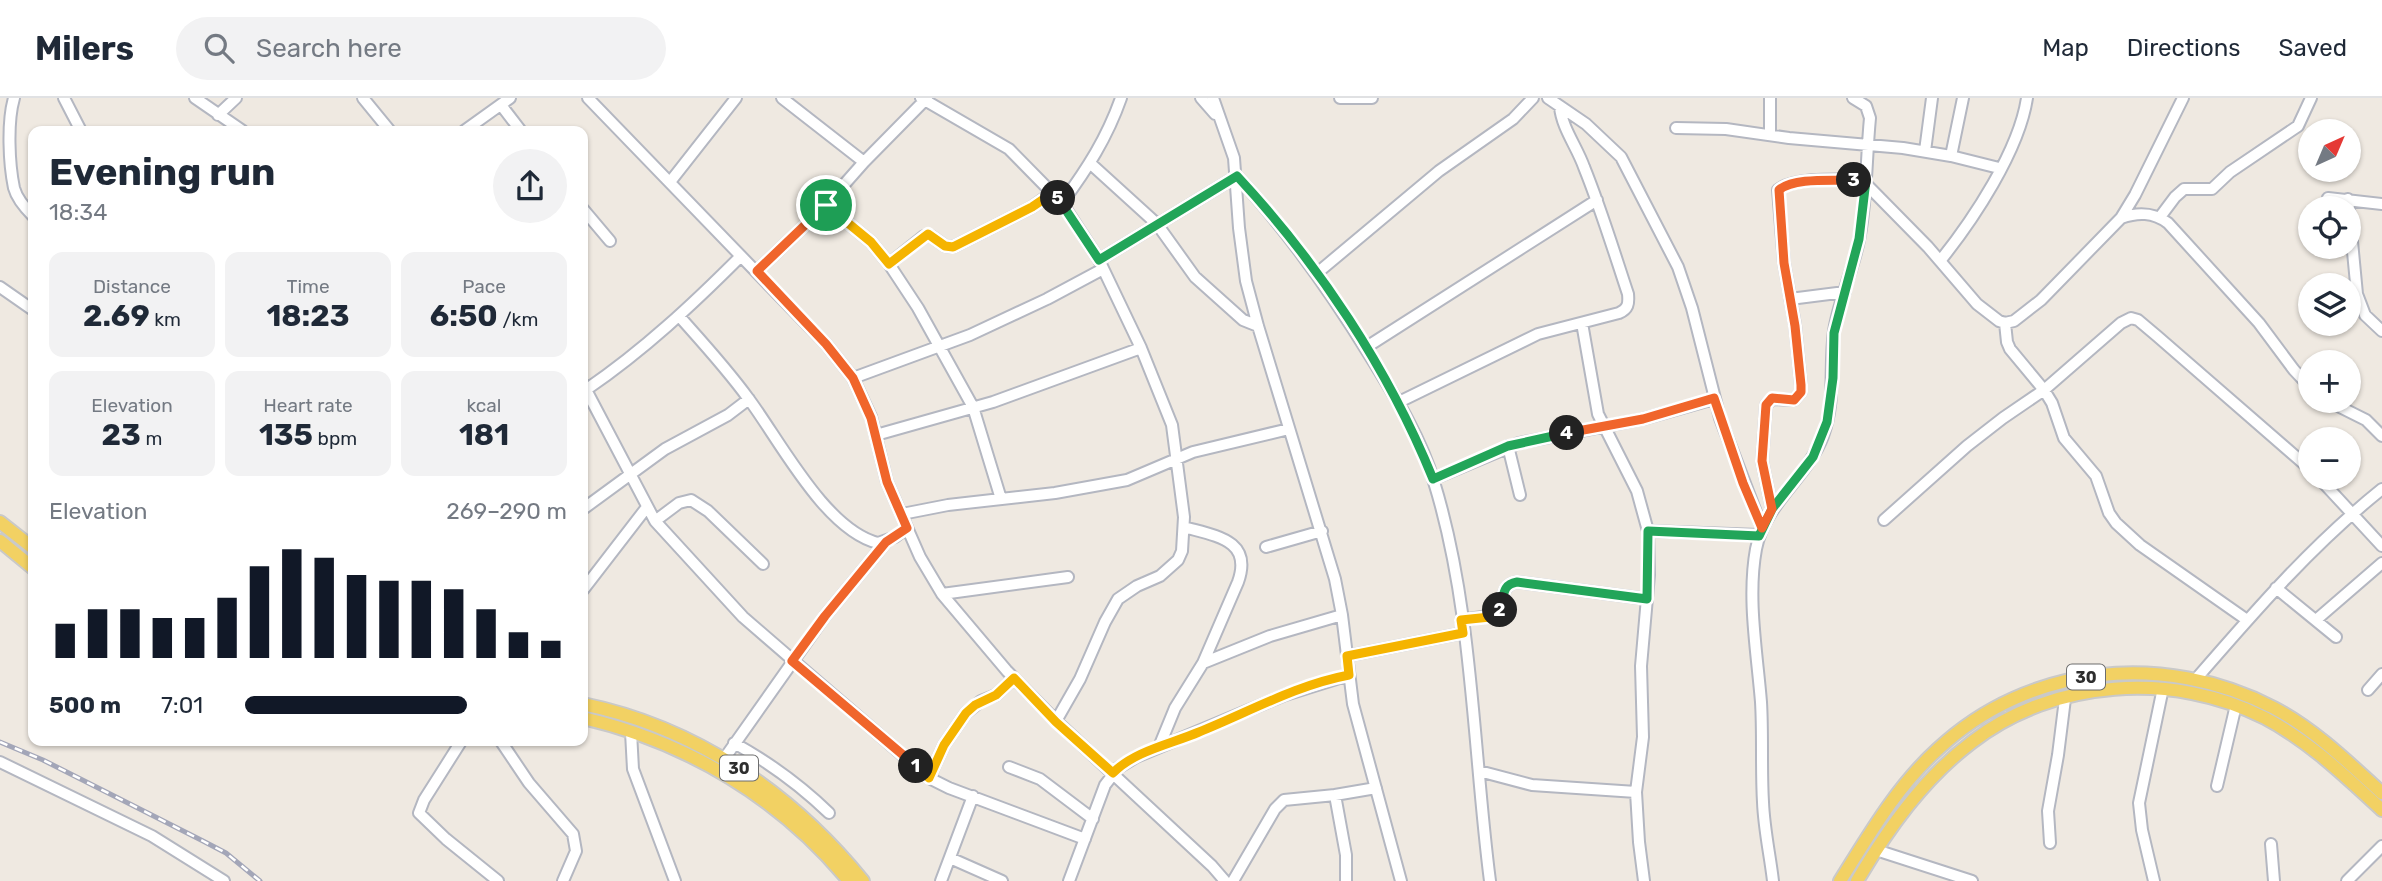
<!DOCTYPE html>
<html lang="en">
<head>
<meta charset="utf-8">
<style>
	:root { --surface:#fff; --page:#f2f2f3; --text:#1f2937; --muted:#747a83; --line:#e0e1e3; --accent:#111827 }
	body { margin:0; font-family:Rubik,sans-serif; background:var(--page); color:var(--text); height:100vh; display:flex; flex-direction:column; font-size:26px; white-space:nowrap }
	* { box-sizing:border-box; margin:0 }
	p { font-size:23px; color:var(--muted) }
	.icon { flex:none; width:38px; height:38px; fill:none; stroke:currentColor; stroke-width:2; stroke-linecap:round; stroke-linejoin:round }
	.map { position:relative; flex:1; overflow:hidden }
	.panel { position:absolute; left:28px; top:28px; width:560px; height:620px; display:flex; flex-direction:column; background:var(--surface); border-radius:14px; box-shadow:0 2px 5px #0004 }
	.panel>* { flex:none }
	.needle { width:46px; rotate:44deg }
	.controls { position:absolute; left:2298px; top:21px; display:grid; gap:14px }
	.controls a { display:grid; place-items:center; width:63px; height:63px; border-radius:50%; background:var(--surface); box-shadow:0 2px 5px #0004; font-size:35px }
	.pin { position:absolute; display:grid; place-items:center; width:60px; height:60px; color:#fff; margin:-30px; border:4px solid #fff; border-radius:50%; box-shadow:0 2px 7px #0007 }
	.km { position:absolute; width:35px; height:35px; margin:-18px; border-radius:50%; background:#222; color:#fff; font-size:19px; line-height:35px; text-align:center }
	.round { display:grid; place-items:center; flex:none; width:74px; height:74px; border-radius:37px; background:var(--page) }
	.headline { display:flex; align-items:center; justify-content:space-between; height:119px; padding:0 21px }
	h1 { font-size:38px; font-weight:700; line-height:52px }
	.metrics { display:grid; grid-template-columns:repeat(3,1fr); gap:10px; height:119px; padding:7px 21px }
	.metrics div { display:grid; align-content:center; border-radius:14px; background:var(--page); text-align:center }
	.metrics b { font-size:30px; font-weight:700 }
	.metrics small { font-size:19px; font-weight:400 }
	.metrics p { font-size:19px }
	.chart { height:196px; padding:14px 21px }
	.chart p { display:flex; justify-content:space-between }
	.chart svg { width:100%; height:126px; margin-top:7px; stroke:var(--accent); stroke-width:6 }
	ul { padding:0 21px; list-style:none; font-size:23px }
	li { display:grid; grid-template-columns:112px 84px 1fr; align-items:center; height:52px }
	li i { height:18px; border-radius:9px; background:var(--accent) }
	header { display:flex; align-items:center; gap:42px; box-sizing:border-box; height:98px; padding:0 35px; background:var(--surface); border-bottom:2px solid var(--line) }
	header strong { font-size:33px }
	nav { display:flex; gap:38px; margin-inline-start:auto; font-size:24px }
	.search { width:490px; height:63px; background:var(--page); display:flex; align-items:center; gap:18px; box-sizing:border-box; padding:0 24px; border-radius:38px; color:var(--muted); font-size:26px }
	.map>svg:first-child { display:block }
</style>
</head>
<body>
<header>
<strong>Milers</strong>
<div class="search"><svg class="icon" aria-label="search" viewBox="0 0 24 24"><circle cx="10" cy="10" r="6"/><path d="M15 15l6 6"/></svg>Search here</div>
<nav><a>Map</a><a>Directions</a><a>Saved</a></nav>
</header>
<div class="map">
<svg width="2382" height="783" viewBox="0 0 2382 783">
	<rect width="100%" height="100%" fill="#efe9e1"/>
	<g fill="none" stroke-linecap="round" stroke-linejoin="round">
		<g stroke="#b4b7c1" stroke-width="14">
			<path id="minor" d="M14,0C7,24 9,66 14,90C17,101 26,111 33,118
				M64,0L81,33
				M195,0L243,33
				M363,0L390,33
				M588,0L826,246L853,280L871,319L887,384L920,459L942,496L1007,573L1056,623L1212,768L1225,783
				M782,0L864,64
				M921,0L1009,51L1062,105L1099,162L1141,250L1172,327L1184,419L1182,453L1178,462L1160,478L1137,488L1118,501L1105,524L1080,581L1056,623
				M1201,0L1215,16
				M1213,0L1234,60L1239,130L1246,183L1258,228L1335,481L1342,517L1353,606L1401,783
				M1340,0H1372
				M1548,0L1586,26L1621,59L1678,169L1692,210L1720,320L1762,430
				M501,7L521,33
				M218,17L236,0
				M1676,30L1726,31L1789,40L1903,50L1951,58L1999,70
				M464,33L510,0
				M1770,37V0
				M1925,53L1932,0
				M1951,58L1963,0
				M1091,66L1157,126L1195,179L1243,222L1258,228
				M670,84L736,0
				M1866,86L1928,149L1977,206L1999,223L2005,225L2014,223L2041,202L2121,120L2135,97L2183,0
				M2328,100L2382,106
				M2348,101L2357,196L2365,217L2382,233
				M1062,105C1087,71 1107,40 1121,0
				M826,107L871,144L889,166L918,210L973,309L1001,401
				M583,111L610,143
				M2160,119L2175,99L2184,91H2212L2230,74L2298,28L2311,0
				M2121,120C2138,114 2153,114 2168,125L2259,225L2294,272L2310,289
				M1099,162L1237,78C1289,134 1332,196 1372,261C1396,300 1421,340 1434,384C1473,510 1473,653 1490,783
				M1940,163C1973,122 2019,53 2027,0
				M889,166L924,138H931L945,148L953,149L1032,109L1053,94
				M757,173L826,107L864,64L927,0
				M1316,176L1439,73L1513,21L1533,0
				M0,189L33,212
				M1790,201L1845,194
				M679,218C703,245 727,271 748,300C779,341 825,432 878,445L895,439L907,430
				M1582,225L1598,316L1637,393L1648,433L1649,477L1641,568L1643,639L1636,694L1639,744L1644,783
				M2005,225L2007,244L2010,251L2044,292L2052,305L2064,340L2096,378L2109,415L2116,425L2140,447L2247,522
				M1365,250L1597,102
				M853,280L970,237L1047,201L1103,171
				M583,286L655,423L743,519L929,680L949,690L1085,741
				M587,291C644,252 693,206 741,158
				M2328,303L2366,322L2382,338
				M1399,304L1538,236L1619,215C1628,211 1629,206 1628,196C1614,154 1601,111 1584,69C1577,49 1562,30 1560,9
				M876,337L993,304L1141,250
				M1508,348L1520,397
				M2319,380L2382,448
				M1433,381L1519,345L1643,321L1714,301
				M583,411L665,351L728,317L749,301
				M1772,411L1762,363L1766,307L1772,301L1794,302L1801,294V287L1795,227L1784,165L1778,92C1795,78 1844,82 1866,82
				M902,416L948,407L1055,395L1127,382L1193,354L1289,331
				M1884,422L1967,348L2003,320L2044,292L2121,225L2131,220L2138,222L2157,238L2310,371
				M655,423L679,405L691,402L708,413L763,466
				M1184,429C1216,438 1253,442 1238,484L1203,565
				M1648,433L1759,437
				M1266,449L1322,433
				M2276,490L2336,539
				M583,492L647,409
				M942,496L1068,479
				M1461,522L1496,517C1506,506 1498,487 1517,484L1647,501
				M2316,522L2382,465
				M1347,558L1463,535
				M2196,581C2255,513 2312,447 2382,391
				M2368,592L2382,576
				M631,634L633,671L675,783
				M462,642L424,702L419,715L446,741L498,783
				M500,642L529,685L573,736L576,753L563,783
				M734,645C770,665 800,687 829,715
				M1159,649L1175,610L1203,565L1270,538L1342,517
				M724,661L825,518L886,444
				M0,664L152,738L224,783
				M1009,669L1040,681L1093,721
				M1479,673L1532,687L1636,694
				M929,680L944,647L966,615L981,603L996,597L1014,580
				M2217,688L2236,607
				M1335,697L1346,757V783
				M2050,745L2048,713L2058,657L2065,601
				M2271,746L2274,783
				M1876,752L1972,783
				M950,760L1002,783
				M941,783L973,698
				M1069,783L1105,687L1118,670L1136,659L1285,597L1349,577
				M1233,783L1275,711L1284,702L1335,697L1376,690
				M1773,783C1770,757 1764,731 1763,704C1761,671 1763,637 1761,604C1757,554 1747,500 1756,451C1765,405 1807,380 1823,338C1836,301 1829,270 1834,233C1839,202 1853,172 1859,142C1867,102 1866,61 1870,20L1866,8L1853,0
				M2154,783L2142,732L2139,705L2163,590
				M2347,783L2382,748"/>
		</g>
		<g stroke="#c9c9c9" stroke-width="16">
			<path id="major" d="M0,424L33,450
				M0,443L33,470
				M583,606C695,629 792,695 863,783
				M583,620C687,644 781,700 849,783
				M1840,783C1869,737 1897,688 1938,651C2029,566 2164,553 2274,610C2314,631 2348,664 2382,695
				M1857,783C1888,731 1923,681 1972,644C2053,581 2174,573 2265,620C2309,643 2346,679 2382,712"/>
		</g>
		<use href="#minor" stroke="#fff" stroke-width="10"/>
		<use href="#major" stroke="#f2d163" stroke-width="12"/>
		<g stroke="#a3a6b8" stroke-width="5">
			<path id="rail" d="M0,644L43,662L203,743L226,755L260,783"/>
		</g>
		<use href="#rail" stroke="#fff" stroke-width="2.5" stroke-dasharray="8" stroke-linecap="butt"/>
	</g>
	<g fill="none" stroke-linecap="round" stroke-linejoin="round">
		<g stroke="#fff" stroke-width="14">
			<path id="split-1" d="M826,107L757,173L826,246L853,280L871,320L887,384L907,430L886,444L825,518L792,563L916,668"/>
		</g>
		<g stroke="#fff" stroke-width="14">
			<path id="split-2" d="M916,668L929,680L944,647L966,615L975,607L996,597L1014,580L1056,624L1113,675C1134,653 1171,646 1199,634C1249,614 1296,587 1349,577L1347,558L1463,535L1461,522L1490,519L1500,512"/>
		</g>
		<g stroke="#fff" stroke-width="14">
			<path id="split-3" d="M1500,512C1505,500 1500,487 1517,484L1647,501L1648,433L1759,438L1772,411L1813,359L1827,324L1833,280L1834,235L1859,141L1866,82H1854"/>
		</g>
		<g stroke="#fff" stroke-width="14">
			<path id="split-4" d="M1567,335L1643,321L1714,300L1743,385L1762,430L1772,411L1762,363L1766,307L1772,300L1794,302L1801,294V287L1795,228L1784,165L1779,92C1794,79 1834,83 1854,82"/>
		</g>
		<g stroke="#fff" stroke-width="14">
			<path id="split-5" d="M1058,100L1099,162L1237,78C1318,165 1388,270 1433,381L1508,348L1567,335"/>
		</g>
		<g stroke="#fff" stroke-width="14">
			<path id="split-6" d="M826,107L871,144L889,166L928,136L945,148L953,149L1032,109L1054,94L1058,100"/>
		</g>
		<use href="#split-1" stroke="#f0652b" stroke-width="9"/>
		<use href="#split-2" stroke="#f5b400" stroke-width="9"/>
		<use href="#split-3" stroke="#22a559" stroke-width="9"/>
		<use href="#split-4" stroke="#f0652b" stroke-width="9"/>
		<use href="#split-5" stroke="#22a559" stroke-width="9"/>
		<use href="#split-6" stroke="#f5b400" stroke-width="9"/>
	</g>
	<g text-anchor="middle" stroke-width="5" stroke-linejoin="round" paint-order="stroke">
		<g fill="#fff" stroke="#6d6d6d" stroke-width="2">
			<rect x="2067" y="566.5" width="38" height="25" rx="5"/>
			<rect x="720" y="657.5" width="38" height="25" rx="5"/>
		</g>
		<g font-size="16" font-weight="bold" fill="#2e2e2e">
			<text x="2086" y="585">30</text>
			<text x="739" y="676">30</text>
		</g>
	</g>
</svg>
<div class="controls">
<a><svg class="needle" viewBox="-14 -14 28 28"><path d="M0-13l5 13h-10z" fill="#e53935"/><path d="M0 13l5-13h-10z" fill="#747a83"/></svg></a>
<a><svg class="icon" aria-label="locate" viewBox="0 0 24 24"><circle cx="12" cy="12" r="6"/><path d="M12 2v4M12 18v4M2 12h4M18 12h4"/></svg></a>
<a><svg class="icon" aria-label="layers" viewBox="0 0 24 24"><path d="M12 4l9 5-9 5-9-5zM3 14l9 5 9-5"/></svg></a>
<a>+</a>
<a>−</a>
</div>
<div class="pin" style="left:826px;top:107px;background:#1e9e55"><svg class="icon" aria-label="arrive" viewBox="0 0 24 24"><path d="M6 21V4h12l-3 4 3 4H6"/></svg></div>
<b class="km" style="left:916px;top:668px">1</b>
<b class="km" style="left:1500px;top:512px">2</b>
<b class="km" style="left:1854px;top:82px">3</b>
<b class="km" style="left:1567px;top:335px">4</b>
<b class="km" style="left:1058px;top:100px">5</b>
<section class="panel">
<div class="headline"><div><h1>Evening run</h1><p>18:34</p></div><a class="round"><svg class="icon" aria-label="share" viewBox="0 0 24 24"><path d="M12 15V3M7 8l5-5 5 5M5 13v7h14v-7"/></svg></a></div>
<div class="metrics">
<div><p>Distance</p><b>2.69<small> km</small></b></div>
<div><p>Time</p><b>18:23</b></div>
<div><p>Pace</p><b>6:50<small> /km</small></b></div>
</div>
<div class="metrics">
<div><p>Elevation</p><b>23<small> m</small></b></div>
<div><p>Heart rate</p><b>135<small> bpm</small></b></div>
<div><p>kcal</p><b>181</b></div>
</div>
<div class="chart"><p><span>Elevation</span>269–290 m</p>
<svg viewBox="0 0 160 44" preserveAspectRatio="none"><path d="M5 44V32M15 44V27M25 44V27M35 44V30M45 44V30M55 44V23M65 44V12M75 44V6M85 44V9M95 44V15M105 44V17M115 44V17M125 44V20M135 44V27M145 44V35M155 44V38"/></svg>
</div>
<ul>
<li><b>500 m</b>7:01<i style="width:69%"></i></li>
</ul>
</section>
</div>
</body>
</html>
